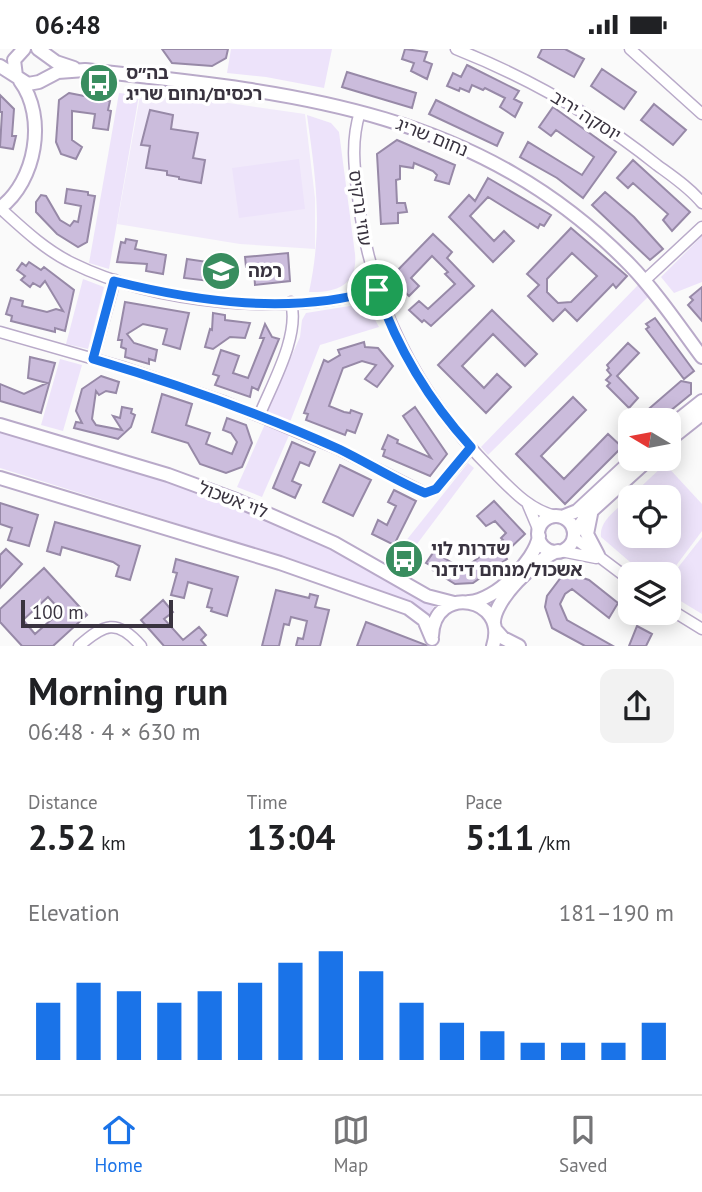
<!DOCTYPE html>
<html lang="en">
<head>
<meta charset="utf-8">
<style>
	:root { --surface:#fff; --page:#f2f2f2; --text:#202124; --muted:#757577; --line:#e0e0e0; --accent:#1a73e8 }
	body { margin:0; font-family:"PT Sans","Noto Sans Hebrew",sans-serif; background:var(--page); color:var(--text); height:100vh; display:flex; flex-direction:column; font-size:26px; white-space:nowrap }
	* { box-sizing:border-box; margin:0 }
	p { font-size:23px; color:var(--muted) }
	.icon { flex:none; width:38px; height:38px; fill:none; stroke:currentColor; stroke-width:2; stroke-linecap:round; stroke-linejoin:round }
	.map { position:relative; height:597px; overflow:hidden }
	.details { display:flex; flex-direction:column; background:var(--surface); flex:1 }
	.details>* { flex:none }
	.needle { width:46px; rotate:280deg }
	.fabs { position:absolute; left:618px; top:359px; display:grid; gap:14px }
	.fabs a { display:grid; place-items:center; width:63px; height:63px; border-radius:14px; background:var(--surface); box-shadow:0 4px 18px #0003; font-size:35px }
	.scale { position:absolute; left:21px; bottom:18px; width:152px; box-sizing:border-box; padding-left:7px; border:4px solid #39333f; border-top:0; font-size:19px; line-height:24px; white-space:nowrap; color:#39333f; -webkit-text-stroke:5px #fff; paint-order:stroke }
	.pin { position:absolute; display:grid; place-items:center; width:60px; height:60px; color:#fff; margin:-30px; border:4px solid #fff; border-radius:50%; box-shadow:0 2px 7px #0007 }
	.round { display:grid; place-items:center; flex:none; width:74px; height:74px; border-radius:14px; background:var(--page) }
	.head { display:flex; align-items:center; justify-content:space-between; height:119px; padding:0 28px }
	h1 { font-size:38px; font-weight:800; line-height:52px }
	.figures { display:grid; grid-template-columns:repeat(3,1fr); gap:10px; height:119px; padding:7px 28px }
	.figures div { display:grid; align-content:center }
	.figures b { font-size:35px; font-weight:800 }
	.figures small { font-size:19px; font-weight:400 }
	.figures p { font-size:19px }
	.chart { height:196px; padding:14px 28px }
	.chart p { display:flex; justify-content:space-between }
	.chart svg { width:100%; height:126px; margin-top:7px; stroke:var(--accent); stroke-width:6 }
	.status { display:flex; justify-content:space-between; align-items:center; height:49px; padding:0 35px; background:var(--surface); direction:ltr }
	.status svg { height:19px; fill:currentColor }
	.menu { display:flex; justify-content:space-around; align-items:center; height:98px; border-top:2px solid var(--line); background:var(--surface); font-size:19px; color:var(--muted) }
	.menu a { display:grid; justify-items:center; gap:4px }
	.menu .current { color:var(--accent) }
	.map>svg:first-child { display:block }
</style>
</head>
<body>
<div class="status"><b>06:48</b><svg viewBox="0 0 49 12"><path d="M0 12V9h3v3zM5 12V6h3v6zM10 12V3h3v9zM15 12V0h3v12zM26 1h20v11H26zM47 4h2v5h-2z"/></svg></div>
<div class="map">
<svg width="702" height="597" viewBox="0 0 702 597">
	<rect width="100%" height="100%" fill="#fafafa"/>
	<path fill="#f1eafa" d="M140,47L222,53L305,65L315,149V200L240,195L117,175Z"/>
	<path fill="#ede3fa" d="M231,0H332L324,39L266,28L227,24Z
		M119,44L139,46L109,220L89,214Z
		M307,66L331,74L339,83L355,205C358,236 336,244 309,243C323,178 316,131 307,66Z
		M299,110L305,160L239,169L232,119Z
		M702,187V233L674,244L661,228Z
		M83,230L104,238L88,300L66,295Z
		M638,236L649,247L488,406L481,398Z
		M362,255L367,256L379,278L320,296L290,373L267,363L300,288L302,271L306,264Z
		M60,310L82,316L63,382L41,376Z
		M265,375L290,384L262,448L237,438Z
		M0,383C102,413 207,439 303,486C348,507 390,534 434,557L428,568L421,560L406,553L300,513L0,419Z
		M468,414L474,419L414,499L422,507L410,522L393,508Z
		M665,415L702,455V482L669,526L644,525L601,488C599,471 618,460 630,448V486H668V448H630Z
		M702,488V565L669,545V530Z"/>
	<path fill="#cbbcdc" stroke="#9789a7" stroke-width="2" fill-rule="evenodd" d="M162,0H228L226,9L212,17L172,14Z
		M405,0L427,3L424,12L432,15L427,30L411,22L414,14L402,10Z
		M542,0H565L584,10L574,28L538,8Z
		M467,16L519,42L514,50L522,54L515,68L500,58L505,49L485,39L483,41L472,36L469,43L460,39L459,42L447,37L453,24L461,28Z
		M602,20L636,43L624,60L591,37Z
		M347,23L416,44L412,59L342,38Z
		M69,44L110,52L108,61L111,62L108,81L93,79L95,65L72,62V91L82,98L76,110L61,105L56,93L59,51Z
		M0,46L14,60L12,87H16L13,100L0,98L2,63H0Z
		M436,51L503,84L497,97L429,65Z
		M654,55L686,81L673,96L641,71Z
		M553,58L616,103L583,149L557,129L520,108L528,93L582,126L594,108L556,81L551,87L539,78Z
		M150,61L173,66L171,80L198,84L193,109L205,111L201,134L179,130V128L167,126V122L146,119L150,97L141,96Z
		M397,91L455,116L449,135L435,131L437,126L433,122L414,114L413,119L400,117V130L396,131L397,154H405L407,163L398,164V174L381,175L377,105Z
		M633,111L690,163L672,182L663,171L668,165L633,134L628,139L617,129Z
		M488,129L551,166L544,177L540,175L538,179L488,148L470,167L494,192L504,182L514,192L493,213L449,168L469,146L475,152Z
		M67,140L88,143V146L95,147L87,193L78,198L57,185L36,163V153L41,146L46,147L60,171L70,177L74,172L78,173L81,157L65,154Z
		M605,143L634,168L663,200L650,211L592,156Z
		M571,179L627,227L616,239L613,235L577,272L565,260L553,272L528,247L539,236L527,225ZM572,204L597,227L571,253L558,254L547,243V230Z
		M433,185L452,203L447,209L474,237L431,277L424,271L422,273L409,261L419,252L428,260L455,235L445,225L448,223L432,207L411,229L419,237L409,247L390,229Z
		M126,190L137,192L135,200L166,206L163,225L146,222L147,215L117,213L121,193L125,194Z
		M288,204L290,232L255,236L254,222L251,223V218H246L245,208Z
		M187,210L221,215L218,233L184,229Z
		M29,213L41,221L44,218L74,241L65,282L55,279V283L11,272L12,267L6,265L11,249L23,252L22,257L47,263L56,260L63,262L45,232L40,238L33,234L30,238L21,231L25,227L17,221L22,214L26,217Z
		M702,238V272L688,256L693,251L690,248Z
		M125,253L189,264L180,300L163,295L167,280L143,275L127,285L134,294L157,301L155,312L149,310V315L125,308L126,300L121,298L122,291H118Z
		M492,261L537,305L525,317L493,285L462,317L484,339L497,325L511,338L486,364L438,316Z
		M213,264L225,266V271L250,274L245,289L230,288L213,300L205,298L210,280L212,281Z
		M655,269L694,322L684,330L646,280L649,278L646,275Z
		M265,275L272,288L279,290L258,341L252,338L250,348L215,336L219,327L213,325L221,301L239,307L233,324L248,329L264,289H260Z
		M364,293L365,298L378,299L393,317L377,338L365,330L376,316L362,312L343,319L329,357L344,363L350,364L351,361L362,365L355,384L347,381L345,386L306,371L308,365L304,364L324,311L328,313L340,306L338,301Z
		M628,294L639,304L617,327L638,349L629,359L607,337L610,334L606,331L611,326L607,321L609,319L607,316Z
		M30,308L55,314L41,364L0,352V335L24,345L47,334L28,329Z
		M101,327L119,333L116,344L106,342L99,346L96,342L92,370L96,376L122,381L113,367L120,369L122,358L132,360L131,364L135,366L131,378L118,390L74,379L76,373L82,374L76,362L82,340Z
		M681,332L691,334V345L659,371H636Z
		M162,345L192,355L186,376L210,384L206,395L232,405L237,393L231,384L223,381L227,369L246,376L252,394L242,418L226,424L200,415L188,394L152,383Z
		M573,348L586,361L541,407L564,430L608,385L622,398L565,455L516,405Z
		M415,358L447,405L430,427L383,407L385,401L382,400L388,386L398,391L397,394L431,409L403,367Z
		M292,393L315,403L309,417L300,413L292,432L301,436L295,449L273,439Z
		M340,416L371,431L353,467L323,453Z
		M394,441L416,452L394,496L372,485L378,471L387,476L396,457L388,453Z
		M494,452L525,485L504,505L507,510L473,534L455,535L431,520L433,518L426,514L435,501L438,503L442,498L448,503L444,509L463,520L503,491L501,489L506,484L495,472L486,477L477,467Z
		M0,454L38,466L29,497L8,491L12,479L0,475Z
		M55,473L140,497L130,531L116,527L119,517L113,513L62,498L60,506L47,502Z
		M6,500L22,515L0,539V506Z
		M176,510L238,528L227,567L211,562L212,559L207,558L212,540L188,533L184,549L171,546L177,524L173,523Z
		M44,519L87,566L53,597H22L0,573V560ZM48,548L61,562L35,585L23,571Z
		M574,526L589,531L618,554L609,569L572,540L565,545L560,555L567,571L613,597H585L552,579L545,558L547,547L562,527Z
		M276,541L309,549L310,545L318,547L315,558L329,561L320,597H296L298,589L303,590L307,572L291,568L289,576L284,575L279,597H262Z
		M163,551L173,563L164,570L183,591L199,578L206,586L201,591L206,597H164L141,571Z
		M366,573L426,596L427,597H357Z
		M637,577L652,585L646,597H629Z"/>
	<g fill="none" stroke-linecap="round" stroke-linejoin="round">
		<g stroke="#b9aac9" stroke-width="13">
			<path id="minor" d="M456,0C529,29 596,67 657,116C672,127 690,139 702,154
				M630,0L702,65
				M360,63C351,91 354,118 358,148C370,253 417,346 492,421C511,440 529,461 556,467
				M0,159C22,179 45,201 72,214C155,255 288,268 377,241
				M644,232L702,178
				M0,283L122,318L225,353L338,400L425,444L436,440L471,399
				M93,310L115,231
				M259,367C272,335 300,287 291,253
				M528,456L539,482
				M573,488L630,531
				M561,502L596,509
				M668,559L702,580
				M79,597C104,575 117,569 141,597"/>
		</g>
		<g stroke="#b9aac9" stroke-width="16">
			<path id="tertiary" d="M38,0L56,13L74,19
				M0,17L28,35L39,33L58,23L85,21C290,43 477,59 630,216C657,244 679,277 702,308
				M16,27L14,11L24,0
				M0,159C36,132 47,68 20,32
				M0,376L168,426L236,451L334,494L427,547L454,554
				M668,379L702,352
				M668,392L702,365
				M0,429L280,514L408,559L424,571L432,590
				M591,465L587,485L598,506
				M538 485a18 18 0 1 1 36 0a18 18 0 1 1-36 0Z
				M562,468L577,462L633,410
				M574,485L586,467L649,410
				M469,553C495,552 535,512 539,487
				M494,575C492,552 537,509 558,502
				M495,580L503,589L519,597
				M432,587C434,534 509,548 493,597"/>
		</g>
		<use href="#minor" stroke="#fff" stroke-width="10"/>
		<use href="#tertiary" stroke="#fff" stroke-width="12"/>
	</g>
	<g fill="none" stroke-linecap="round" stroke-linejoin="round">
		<g stroke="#fff" stroke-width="14">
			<path id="route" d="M114,232C198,253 292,266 377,241C397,298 430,353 471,398L436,440L425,444C396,432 368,414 339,400C259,364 177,335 93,310Z"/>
		</g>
		<use href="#route" stroke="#1a73e8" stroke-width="9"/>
	</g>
	<defs>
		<g id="bus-disc" transform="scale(2.0125)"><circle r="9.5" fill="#398d5f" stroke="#fff"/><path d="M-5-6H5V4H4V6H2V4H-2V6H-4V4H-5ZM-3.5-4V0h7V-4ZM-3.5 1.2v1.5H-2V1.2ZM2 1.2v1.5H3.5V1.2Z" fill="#fff"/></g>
		<g id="school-disc" transform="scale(2.0125)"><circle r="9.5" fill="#398d5f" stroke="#fff"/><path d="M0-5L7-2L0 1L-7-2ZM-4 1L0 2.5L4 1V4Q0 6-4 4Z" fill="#fff"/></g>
	</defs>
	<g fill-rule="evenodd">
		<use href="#bus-disc" x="99" y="34"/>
		<use href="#school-disc" x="221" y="222"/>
		<use href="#bus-disc" x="404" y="510"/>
	</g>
	<g text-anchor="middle" stroke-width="7" stroke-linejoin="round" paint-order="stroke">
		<g font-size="18" font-weight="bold" fill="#39333f" stroke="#fff" text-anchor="start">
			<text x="126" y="30">בה״ס<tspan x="126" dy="21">רכסים/נחום שריג</tspan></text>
			<text x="248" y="228">רמה</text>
			<text x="431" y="506">שדרות לוי<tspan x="431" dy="21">אשכול/מנחם דידנר</tspan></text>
		</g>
		<g font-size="18" fill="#39333f" stroke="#fff">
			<text transform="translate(586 67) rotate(32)" y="6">יוסקה יריב</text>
			<text transform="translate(432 88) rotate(22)" y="6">נחום שריג</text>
			<text transform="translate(360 159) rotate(82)" y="6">עוזי נרקיס</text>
			<text transform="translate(233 451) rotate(21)" y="6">לוי אשכול</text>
		</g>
	</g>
</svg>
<div class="fabs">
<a><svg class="needle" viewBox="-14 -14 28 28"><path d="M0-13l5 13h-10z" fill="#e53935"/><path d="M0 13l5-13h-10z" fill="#757577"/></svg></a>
<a><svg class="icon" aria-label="locate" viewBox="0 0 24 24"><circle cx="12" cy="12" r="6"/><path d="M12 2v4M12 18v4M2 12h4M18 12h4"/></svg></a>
<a><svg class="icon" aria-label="layers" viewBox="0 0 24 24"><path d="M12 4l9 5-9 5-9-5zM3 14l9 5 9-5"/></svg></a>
</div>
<div class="scale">100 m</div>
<div class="pin" style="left:377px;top:241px;background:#1e9e55"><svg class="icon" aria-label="arrive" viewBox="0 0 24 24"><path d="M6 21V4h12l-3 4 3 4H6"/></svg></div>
</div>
<section class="details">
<div class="head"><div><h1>Morning run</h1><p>06:48 · 4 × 630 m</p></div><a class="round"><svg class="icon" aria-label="share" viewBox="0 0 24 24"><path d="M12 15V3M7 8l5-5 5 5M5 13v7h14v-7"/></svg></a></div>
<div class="figures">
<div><p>Distance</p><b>2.52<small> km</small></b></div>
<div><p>Time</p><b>13:04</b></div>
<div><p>Pace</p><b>5:11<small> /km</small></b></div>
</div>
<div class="chart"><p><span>Elevation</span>181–190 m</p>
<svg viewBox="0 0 160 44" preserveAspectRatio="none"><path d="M5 44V24M15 44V17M25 44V20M35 44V24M45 44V20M55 44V17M65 44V10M75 44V6M85 44V13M95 44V24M105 44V31M115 44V34M125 44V38M135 44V38M145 44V38M155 44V31"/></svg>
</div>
</section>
<nav class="menu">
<a class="current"><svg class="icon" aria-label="home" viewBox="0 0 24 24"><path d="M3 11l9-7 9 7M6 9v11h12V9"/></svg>Home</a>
<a><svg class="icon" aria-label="map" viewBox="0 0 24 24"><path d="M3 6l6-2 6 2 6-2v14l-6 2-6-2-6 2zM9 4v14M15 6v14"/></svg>Map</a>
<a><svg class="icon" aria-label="saved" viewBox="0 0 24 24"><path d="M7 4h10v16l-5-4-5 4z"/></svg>Saved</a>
</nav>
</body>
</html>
